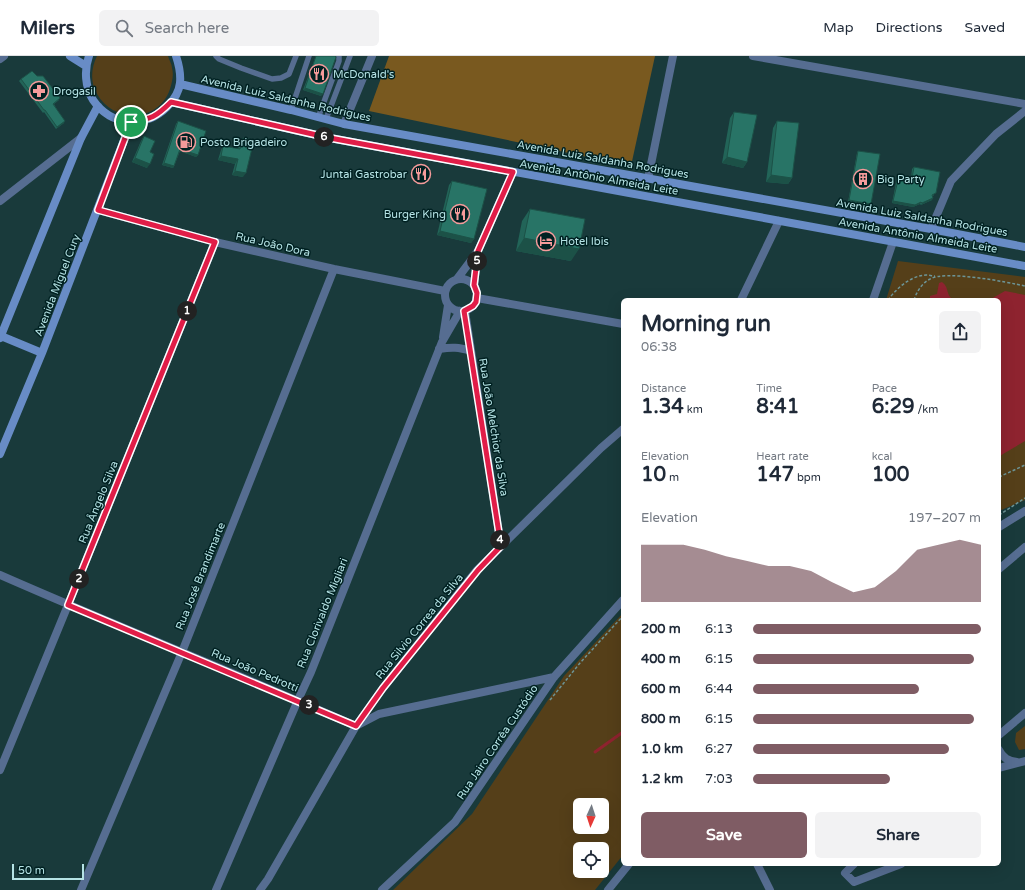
<!DOCTYPE html>
<html lang="en">
<head>
<meta charset="utf-8">
<style>
	:root { --surface:#fff; --page:#f2f2f3; --text:#1f2937; --muted:#747a83; --line:#e0e1e3; --accent:#7f5c64 }
	body { margin:0; font-family:"Varela Round",sans-serif; background:var(--page); color:var(--text); height:100vh; display:flex; flex-direction:column; font-size:15px; white-space:nowrap }
	* { box-sizing:border-box; margin:0 }
	p { font-size:13px; color:var(--muted) }
	.icon { flex:none; width:22px; height:22px; fill:none; stroke:currentColor; stroke-width:2; stroke-linecap:round; stroke-linejoin:round }
	.map { position:relative; flex:1; overflow:hidden }
	.side { position:absolute; left:621px; top:242px; width:380px; height:568px; display:flex; flex-direction:column; background:var(--surface); border-radius:6px; box-shadow:0 4px 16px #0002 }
	.side>* { flex:none }
	.needle { width:26px; rotate:183deg }
	.buttons { position:absolute; left:573px; top:742px; display:grid; gap:8px }
	.buttons a { display:grid; place-items:center; width:36px; height:36px; border-radius:6px; background:var(--surface); box-shadow:0 4px 16px #0002; font-size:20px }
	.scale { position:absolute; left:12px; bottom:10px; width:72px; box-sizing:border-box; padding-left:4px; border:2px solid #b5e3e5; border-top:0; font-size:11px; line-height:14px; white-space:nowrap; color:#b5e3e5; -webkit-text-stroke:3px #002122; paint-order:stroke }
	.pin { position:absolute; display:grid; place-items:center; width:34px; height:34px; color:#fff; margin:-17px; border:2px solid #fff; border-radius:50%; box-shadow:0 1px 4px #0007 }
	.km { position:absolute; width:20px; height:20px; margin:-10px; border-radius:50%; background:#222; color:#fff; font-size:11px; line-height:20px; text-align:center }
	.round { display:grid; place-items:center; flex:none; width:42px; height:42px; border-radius:6px; background:var(--page) }
	.head { display:flex; align-items:center; justify-content:space-between; height:68px; padding:0 20px }
	h1 { font-size:22px; font-weight:700; line-height:30px }
	.figures { display:grid; grid-template-columns:repeat(3,1fr); gap:6px; height:68px; padding:4px 20px }
	.figures div { display:grid; align-content:center }
	.figures b { font-size:20px; font-weight:700 }
	.figures small { font-size:11px; font-weight:400 }
	.figures p { font-size:11px }
	.chart { height:112px; padding:8px 20px }
	.chart p { display:flex; justify-content:space-between }
	.chart svg { width:100%; height:72px; margin-top:4px; fill:var(--accent); opacity:.7 }
	.action { display:flex; gap:8px; margin-top:auto; padding:8px 20px }
	.action a { flex:1; height:46px; border-radius:6px; background:var(--accent); color:#fff; font-size:16px; font-weight:700; line-height:46px; text-align:center }
	.action a+a { background:var(--page); color:var(--text) }
	ul { padding:0 20px; list-style:none; font-size:13px }
	li { display:grid; grid-template-columns:64px 48px 1fr; align-items:center; height:30px }
	li i { height:10px; border-radius:5px; background:var(--accent) }
	header { display:flex; align-items:center; gap:24px; box-sizing:border-box; height:56px; padding:0 20px; background:var(--surface); border-bottom:1px solid var(--line) }
	header strong { font-size:19px }
	nav { display:flex; gap:22px; margin-inline-start:auto; font-size:14px }
	.search { width:280px; height:36px; background:var(--page); display:flex; align-items:center; gap:10px; box-sizing:border-box; padding:0 14px; border-radius:6px; color:var(--muted); font-size:15px }
	.map>svg:first-child { display:block }
</style>
</head>
<body>
<header>
<strong>Milers</strong>
<div class="search"><svg class="icon" aria-label="search" viewBox="0 0 24 24"><circle cx="10" cy="10" r="6"/><path d="M15 15l6 6"/></svg>Search here</div>
<nav><a>Map</a><a>Directions</a><a>Saved</a></nav>
</header>
<div class="map">
<svg width="1025" height="834" viewBox="0 0 1025 834">
	<rect width="100%" height="100%" fill="#193a3b"/>
	<path fill="#553f19" fill-rule="evenodd" d="M97,0H168C169,4 172,8 172,12C174,19 172,26 170,33C159,66 114,68 97,38C90,26 91,12 97,0Z
		M898,205L1025,221V444L999,455V244H886Z
		M623,557V799L595,834H393L472,758L564,620ZM580,749H602V771H580ZM580,793H602V815H580Z
		M1025,670V693L1019,694L1015,686L1016,677Z"/>
	<path fill="#79591f" d="M389,0H655L631,110L369,55Z"/>
	<path fill="#8e232f" d="M942,226C950,232 945,239 954,244H930V240L937,238L939,227Z
		M1005,235L1025,239V385L1003,398L999,401V244H989Z"/>
	<g fill="none" stroke-linecap="round" stroke-linejoin="round">
		<path stroke="#8e232f" stroke-width="3" d="M595,696L623,676"/>
		<path stroke="#6d9597" stroke-width="1.5" stroke-dasharray="3 2" stroke-linecap="butt" d="M888,244C897,232 910,220 926,219C929,219 932,220 935,220
			M914,244C917,235 922,227 930,223C945,214 1007,226 1025,230
			M999,421L1025,409
			M999,459L1025,442
			M550,644L580,607L623,560"/>
		<path stroke="#566d91" stroke-width="5.5" d="M216,0L219,3L241,12L272,23L281,22L289,18L296,0
			M291,54L309,0
			M318,62L339,5V0
			M326,63L350,0"/>
		<path stroke="#566d91" stroke-width="8" d="M753,0L1025,48
			M0,3L4,0
			M344,68L372,0
			M648,123L673,0
			M0,145L81,82
			M98,154L215,186L334,213L445,235
			M931,173L951,125L996,78L1025,55
			M445 239a16 16 0 1 1 32 0a16 16 0 1 1-32 0Z
			M457,223L478,195L513,116
			M474,229L478,196
			M477,242L623,268
			M741,244L779,165
			M873,244L893,186
			M465,255L501,490
			M443,281L448,249
			M439,293C452,291 458,291 471,295
			M999,471L1025,455
			M999,513L1025,491
			M0,519C118,571 238,618 356,670L379,658L554,621
			M999,679L1025,657
			M999,694C1003,702 1008,705 1017,706
			M999,712L1025,705
			M0,714L68,549L215,186
			M757,808L770,834
			M854,808L845,817L854,826L901,808
			M81,834L182,596L334,213
			M216,834L298,644L311,616L442,286L460,255
			M260,834L268,823L356,670L383,632L477,514L601,392L623,373
			M382,834L455,766L554,621L623,544
			M608,834L629,808"/>
		<path stroke="#688cc6" stroke-width="8" d="M70,0L86,10
			M89,0C84,14 85,31 93,44C111,70 144,73 167,51C173,45 179,36 180,27C181,17 179,9 176,0
			M180,28L291,54L344,68L931,173L1025,191
			M171,46L330,82L1025,210
			M1,280L42,297
			M0,282L81,82L98,50
			M0,398L42,297L131,66"/>
	</g>
	<path fill="#226458" d="M316,0H335L321,40L303,34Z
		M37,20L59,44L54,48L64,67L56,73L44,56L43,57L19,25L21,23Z
		M734,56L747,106L743,112L722,107L730,62Z
		M178,65L198,99L196,101L180,95L174,110L173,112L162,109L176,68Z
		M777,65L792,122L788,128L766,126L773,72Z
		M144,80L150,96L147,112L132,106L141,85Z
		M243,82V121L232,119L235,108L218,104L221,94L223,90L238,93L240,86Z
		M858,95L871,148L869,150L848,146L857,97Z
		M914,111L934,139L933,140L932,144L921,149L920,148L913,151L892,147L897,122L899,120L911,122L912,113Z
		M452,125L474,183L471,187L437,179L449,129Z
		M530,153L571,205L516,195L522,165Z"/>
	<path fill="#1c5147" d="M305,32L323,38L321,40L303,34Z
		M65,65L64,67L56,73L57,71Z
		M180,93L198,99L196,101L179,95Z
		M221,100L238,103L235,108L218,104Z
		M727,101L747,106L743,112L722,107Z
		M135,102L150,108L147,112L132,106Z
		M164,107L174,110L173,112L162,109Z
		M235,115L246,117L243,121L232,119Z
		M771,119L792,122L788,128L766,126Z
		M933,142L932,144L921,149L922,147Z
		M849,144L871,148L869,150L848,146Z
		M893,145L921,146L920,148L913,151L892,147Z
		M440,175L474,183L471,187L437,179Z
		M524,182L579,193L571,205L516,195Z"/>
	<path fill="#287466" stroke="#1c5147" d="M316,0H335L336,1L323,38L305,32Z
		M32,15L37,20H43L60,42L53,48L65,65L57,71L45,54H44L21,23Z
		M734,56L757,59L747,106L727,101Z
		M178,65L206,75L198,99L180,93L174,110L164,107Z
		M777,65L799,67L792,122L771,119Z
		M144,80L155,85L150,96L154,98L150,108L135,102Z
		M243,82L254,84L246,117L235,115L238,103L221,100L223,90L240,93Z
		M858,95L880,98L871,148L849,144Z
		M914,111L940,116L936,137L932,139L933,142L922,147L921,146L915,149L893,145L899,120L912,122Z
		M452,125L487,133L474,183L440,175Z
		M530,153L585,163L579,193L524,182Z"/>
	<g fill="none" stroke-linecap="round" stroke-linejoin="round">
		<g stroke="#fff" stroke-width="8">
			<path id="route" d="M171,46L330,82L513,116L478,195L474,229L477,237L476,246L473,250L464,255L501,490L478,514L383,632L356,670L68,549L215,186L98,154L131,66C151,63 156,61 171,46Z"/>
		</g>
		<use href="#route" stroke="#e11d48" stroke-width="5"/>
	</g>
	<defs>
		<g id="restaurant-ring" transform="scale(1)"><circle r="9.5" fill="#002122" stroke="#f59b9b" stroke-width="1.5"/><path d="M-5-6h1v4h1v-4h1v4h1v-4h1v5L-1.5 .5V6h-2V.5L-5-1ZM5-6V6H3V1.5H1.5Q1.5-4 5-6Z" fill="#f59b9b"/></g>
		<g id="pharmacy-ring" transform="scale(1)"><circle r="9.5" fill="#002122" stroke="#f59b9b" stroke-width="1.5"/><path d="M-2-6h4v4h4v4h-4v4h-4v-4h-4v-4h4Z" fill="#f59b9b"/></g>
		<g id="fuel-ring" transform="scale(1)"><circle r="9.5" fill="#002122" stroke="#f59b9b" stroke-width="1.5"/><path d="M-5.5-6h7V0h2V4h1.3V-2.5L3-4.5l.8-.8L6-3V5H2.5V1h-1V6h-7ZM-4.2-4.7v3.2H.2V-4.7Z" fill="#f59b9b"/></g>
		<g id="building-ring" transform="scale(1)"><circle r="9.5" fill="#002122" stroke="#f59b9b" stroke-width="1.5"/><path d="M-4-6H4V6H1V3H-1V6H-4ZM-2.5-4.3h1.7v1.8h-1.7ZM.8-4.3h1.7v1.8H.8ZM-2.5-1h1.7V.8h-1.7ZM.8-1h1.7V.8H.8Z" fill="#f59b9b"/></g>
		<g id="hotel-ring" transform="scale(1)"><circle r="9.5" fill="#002122" stroke="#f59b9b" stroke-width="1.5"/><path d="M-6-4.5h1.5V1H6V5H4.5V3h-9V5H-6ZM-4 0a1.8 1.8 0 1 1 3.6 0ZM.5 0V-2.5h3Q6-2.5 6 0Z" fill="#f59b9b"/></g>
	</defs>
	<g fill-rule="evenodd">
		<use href="#restaurant-ring" x="319" y="18"/>
		<use href="#pharmacy-ring" x="39" y="35"/>
		<use href="#fuel-ring" x="186" y="86"/>
		<use href="#restaurant-ring" x="421" y="118"/>
		<use href="#building-ring" x="863" y="123"/>
		<use href="#restaurant-ring" x="460" y="158"/>
		<use href="#hotel-ring" x="546" y="185"/>
	</g>
	<g text-anchor="middle" stroke-width="3" stroke-linejoin="round" paint-order="stroke">
		<g font-size="11" fill="#b5e3e5" stroke="#002122" text-anchor="start">
			<text x="333" y="22">McDonald's</text>
			<text x="53" y="39">Drogasil</text>
			<text x="200" y="90">Posto Brigadeiro</text>
			<text x="407" y="122" text-anchor="end">Juntai Gastrobar</text>
			<text x="877" y="127">Big Party</text>
			<text x="446" y="162" text-anchor="end">Burger King</text>
			<text x="560" y="189">Hotel Ibis</text>
		</g>
		<g font-size="11" fill="#b5e3e5" stroke="#002122">
			<text transform="translate(286 42) rotate(13)" y="4">Avenida Luiz Saldanha Rodrigues</text>
			<text transform="translate(603 103) rotate(10)" y="4">Avenida Luiz Saldanha Rodrigues</text>
			<text transform="translate(599 121) rotate(10)" y="4">Avenida Antônio Almeida Leite</text>
			<text transform="translate(922 161) rotate(10)" y="4">Avenida Luiz Saldanha Rodrigues</text>
			<text transform="translate(918 179) rotate(10)" y="4">Avenida Antônio Almeida Leite</text>
			<text transform="translate(273 188) rotate(13)" y="4">Rua João Dora</text>
			<text transform="translate(57 229) rotate(-69)" y="4">Avenida Miguel Cury</text>
			<text transform="translate(494 371) rotate(81)" y="4">Rua João Melchior da Silva</text>
			<text transform="translate(98 446) rotate(-68)" y="4">Rua Ângelo Silva</text>
			<text transform="translate(200 520) rotate(-68)" y="4">Rua José Brandimarte</text>
			<text transform="translate(322 557) rotate(-68)" y="4">Rua Clorivaldo Migliari</text>
			<text transform="translate(419 570) rotate(-51)" y="4">Rua Silvio Correa da Silva</text>
			<text transform="translate(255 614) rotate(23)" y="4">Rua João Pedrotti</text>
			<text transform="translate(497 686) rotate(-56)" y="4">Rua Jairo Corrêa Custódio</text>
		</g>
	</g>
</svg>
<div class="buttons">
<a><svg class="needle" viewBox="-14 -14 28 28"><path d="M0-13l5 13h-10z" fill="#e53935"/><path d="M0 13l5-13h-10z" fill="#747a83"/></svg></a>
<a><svg class="icon" aria-label="locate" viewBox="0 0 24 24"><circle cx="12" cy="12" r="6"/><path d="M12 2v4M12 18v4M2 12h4M18 12h4"/></svg></a>
</div>
<div class="scale">50 m</div>
<div class="pin" style="left:131px;top:66px;background:#1e9e55"><svg class="icon" aria-label="arrive" viewBox="0 0 24 24"><path d="M6 21V4h12l-3 4 3 4H6"/></svg></div>
<b class="km" style="left:187px;top:255px">1</b>
<b class="km" style="left:79px;top:523px">2</b>
<b class="km" style="left:309px;top:649px">3</b>
<b class="km" style="left:500px;top:484px">4</b>
<b class="km" style="left:477px;top:205px">5</b>
<b class="km" style="left:324px;top:81px">6</b>
<section class="side">
<div class="head"><div><h1>Morning run</h1><p>06:38</p></div><a class="round"><svg class="icon" aria-label="share" viewBox="0 0 24 24"><path d="M12 15V3M7 8l5-5 5 5M5 13v7h14v-7"/></svg></a></div>
<div class="figures">
<div><p>Distance</p><b>1.34<small> km</small></b></div>
<div><p>Time</p><b>8:41</b></div>
<div><p>Pace</p><b>6:29<small> /km</small></b></div>
</div>
<div class="figures">
<div><p>Elevation</p><b>10<small> m</small></b></div>
<div><p>Heart rate</p><b>147<small> bpm</small></b></div>
<div><p>kcal</p><b>100</b></div>
</div>
<div class="chart"><p><span>Elevation</span>197–207 m</p>
<svg viewBox="0 0 160 44" preserveAspectRatio="none"><path d="M0 44V9L10 9L20 9L30 12L40 16L50 19L60 22L70 22L80 25L90 32L100 38L110 35L120 25L130 12L140 9L150 6L160 9V44z"/></svg>
</div>
<ul>
<li><b>200 m</b>6:13<i style="width:100%"></i></li>
<li><b>400 m</b>6:15<i style="width:97%"></i></li>
<li><b>600 m</b>6:44<i style="width:73%"></i></li>
<li><b>800 m</b>6:15<i style="width:97%"></i></li>
<li><b>1.0 km</b>6:27<i style="width:86%"></i></li>
<li><b>1.2 km</b>7:03<i style="width:60%"></i></li>
</ul>
<div class="action"><a>Save</a><a>Share</a></div>
</section>
</div>
</body>
</html>
